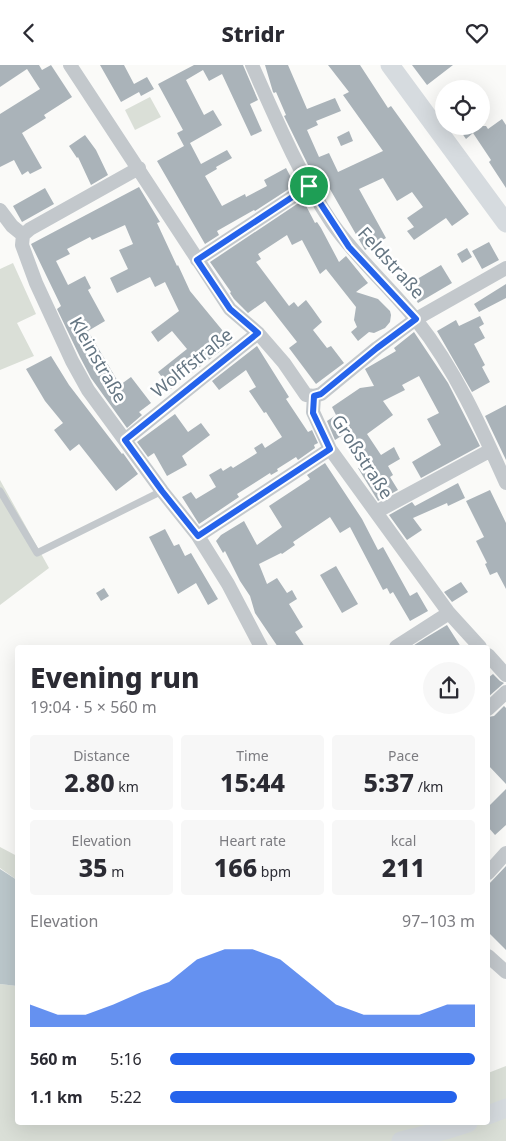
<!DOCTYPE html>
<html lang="en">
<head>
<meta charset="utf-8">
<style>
	:root { --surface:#fff; --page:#f7f7f7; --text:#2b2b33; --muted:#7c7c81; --accent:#2563eb }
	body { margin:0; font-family:"Noto Sans",sans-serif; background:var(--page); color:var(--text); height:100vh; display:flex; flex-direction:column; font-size:19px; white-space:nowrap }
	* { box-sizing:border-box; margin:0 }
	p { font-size:16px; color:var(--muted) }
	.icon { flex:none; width:28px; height:28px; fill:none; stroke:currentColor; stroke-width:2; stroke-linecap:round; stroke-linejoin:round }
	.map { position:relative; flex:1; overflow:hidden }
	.drawer { position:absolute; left:15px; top:580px; width:475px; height:480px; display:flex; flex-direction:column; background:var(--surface); border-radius:5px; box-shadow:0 5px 20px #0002 }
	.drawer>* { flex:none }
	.buttons { position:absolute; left:435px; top:15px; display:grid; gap:10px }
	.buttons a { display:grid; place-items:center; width:55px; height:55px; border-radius:50%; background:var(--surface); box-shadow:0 5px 20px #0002; font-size:25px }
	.pin { position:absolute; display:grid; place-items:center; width:42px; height:42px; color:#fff; margin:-21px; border:2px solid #fff; border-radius:50%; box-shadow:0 1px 5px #0007 }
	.round { display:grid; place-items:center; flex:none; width:52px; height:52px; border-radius:26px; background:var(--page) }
	.head { display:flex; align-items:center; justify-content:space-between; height:85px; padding:0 15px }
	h1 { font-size:28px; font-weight:800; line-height:38px }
	.figures { display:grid; grid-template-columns:repeat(3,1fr); gap:8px; height:85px; padding:5px 15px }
	.figures div { display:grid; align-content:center; border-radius:5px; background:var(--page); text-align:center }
	.figures b { font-size:25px; font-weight:800 }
	.figures small { font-size:14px; font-weight:400 }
	.figures p { font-size:14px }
	.chart { height:140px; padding:10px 15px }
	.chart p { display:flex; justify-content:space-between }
	.chart svg { width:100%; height:90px; margin-top:5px; fill:var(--accent); opacity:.7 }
	ul { padding:0 15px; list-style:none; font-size:16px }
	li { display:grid; grid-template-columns:80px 60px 1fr; align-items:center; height:38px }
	li i { height:12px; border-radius:6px; background:var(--accent) }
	header { display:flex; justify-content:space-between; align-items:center; height:65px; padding:0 15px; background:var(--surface); font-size:22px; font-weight:800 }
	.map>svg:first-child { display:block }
</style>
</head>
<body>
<header><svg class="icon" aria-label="back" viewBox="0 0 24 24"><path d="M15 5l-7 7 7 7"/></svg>Stridr<svg class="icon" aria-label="heart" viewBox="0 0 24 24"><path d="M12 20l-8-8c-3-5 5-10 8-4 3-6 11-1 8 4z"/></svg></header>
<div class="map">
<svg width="506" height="1076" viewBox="0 0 506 1076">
	<rect width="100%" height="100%" fill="#fafaf8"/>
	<path fill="#dadfd7" d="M150,32L161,52L135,65L125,45Z
		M13,198L36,249L17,258L34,291L0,305V204Z
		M0,415L49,503L0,540Z
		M0,782L17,791V815L0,803Z
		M0,919L17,921L18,1058H488V1008L506,1001V1076H0Z"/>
	<path fill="#bbc7cb" d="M0,804L17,815V921L0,919Z"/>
	<path fill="#aab3b9" d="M0,0H39L42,5L51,0L72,32L44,50L46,53L22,68L42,103L30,109L28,106L22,110L14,95L0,102V49L40,24L27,4L0,22Z
		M100,0H124L134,19L147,12L154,24L141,31L139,27L121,37Z
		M194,0H243L258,35L250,39L262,66L251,71L222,9L209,16L203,5L186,15L204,50L213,45L222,60L190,78L201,99L227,85L232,93L216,102L217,104L205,111L222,141L245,129L246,132L267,121L264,115L286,103L295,120L255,146L254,145L217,166L219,170L205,179L157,96L184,81L177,68L183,65L158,19Z
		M265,0H288L307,44L335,33L341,46L316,56L318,60L307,65L319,92L329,88L338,107L383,86L343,30L349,27L328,0H360L388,43L391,41L469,149L452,161L446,153L414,175L407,166L414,162L407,153L423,142L412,127L397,136L383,113L359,124L386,173L365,185L319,105L312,108L284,51L286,50L276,27L274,28L273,27Z
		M412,0H453L427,20Z
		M502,54L506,60V123L489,97L491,95L473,68L466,74L457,61H486L488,64Z
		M349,66L353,76L341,81L337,72Z
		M85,70L96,85L108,110L91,120L78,92L77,93L69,81Z
		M139,122L160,157L157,158L177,201L178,200L190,226L232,277L171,324L158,307L187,284L172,266L158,277L151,267L179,246L165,217L155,222L150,212L117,228L110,213L128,204L119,185L133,179L125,160L92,175L90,172L67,184L70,189L56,196L68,220L85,211L91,223L88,225L105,256L88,266L120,320L131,312L151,338L139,347L142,350L127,363L91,313L80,292L57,244L61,241L31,179Z
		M45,123L54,139L22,157L13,141Z
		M303,135L315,158L317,157L321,163L339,197L346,191L368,218L356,227L378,234L390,246L391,250L390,257L385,263L374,268L369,267L358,276L351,267L357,262L354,255L356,242L326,204L320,209L302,175L292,180L287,170L258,189L261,194L256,197L289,241L294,237L298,242L306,235L312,243L322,257L313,265L327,283L331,281L344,298L316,319L289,283L297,277L265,236L248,248L234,234L230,228L231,227L210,197Z
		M489,177L499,195L482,204L472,186Z
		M467,183L472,192L462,198L457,189Z
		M441,200L452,218L418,238L407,220Z
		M506,219V233L479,247L474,239Z
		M480,251L484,259L479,262L485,273L474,279L485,300L482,302L490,317L472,327L437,266L456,255L459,261Z
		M414,267L448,318L480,381L421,413L412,397L441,380L427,354L439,348L419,311L402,320L405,325L383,336L393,350L367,369L381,390L394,382L400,394L388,401L393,410L390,412L398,425L378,436L358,403L363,401L343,370L335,375L327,356L336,350L332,342L360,323L374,321L365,304L396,286L394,283Z
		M257,281L289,332L286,334L308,367L312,365L318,378L314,380L315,383L298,395L296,392L277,404L278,406L271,410L270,408L237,429L239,432L199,459L182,432L191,427L196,434L216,422L209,410L221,403L223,406L231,401L233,403L257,388L254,383L262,378L265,383L282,372L266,347L264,348L249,326L256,322L246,305L219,325L212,316Z
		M51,291L69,320L122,389L123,388L138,409L116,426L79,379L70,386L54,365L63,358L45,336L26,304Z
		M506,340V395L485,351Z
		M175,349L188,367L201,358L210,370L182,391L187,400L167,411L154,388L148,392L137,377Z
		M325,398L362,454L378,485L383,482L410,531L417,527L428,546L410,556L393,527L390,529L387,523L383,525L350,462L340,468L330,452L293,477L295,480L282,489L281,488L259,499L267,519L277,513L287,528L292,525L297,534L289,539L303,562L295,567L305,582H278L255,548L250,531L240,516L225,486L223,488L216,476L221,470L244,456L257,480L282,462L269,441L310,414L307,410Z
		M458,418L465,433L448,441L447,438L413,453L422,465L407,475L389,450L412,437L415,441Z
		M490,425L506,458V524L497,507L490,510L485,499L487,498L476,476L484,472L466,436Z
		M165,464L174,481L179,479L185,491L191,488L218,534L208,540L196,518L178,529L149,472Z
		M336,501L358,539L342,548L320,510Z
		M461,517L468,527L452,537L444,527Z
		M104,523L109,531L101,536L96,528Z
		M447,560L461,582H411L427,572Z
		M493,609L500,616L504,618L488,632V613Z
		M504,641L506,643V719L488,700V652L494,651Z
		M506,724V760L495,770L488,762V742Z
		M506,801V885L488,867V820Z"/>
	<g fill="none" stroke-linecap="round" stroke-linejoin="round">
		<path stroke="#c3c8cc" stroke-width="7" d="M0,426L37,488L162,426"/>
		<path stroke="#c3c8cc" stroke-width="14" d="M70,0L230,244L258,268L284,298L306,330L314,331L321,329L377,283L416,254L506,203
			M252,0C276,54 299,109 332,158C357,194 390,222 417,256C455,304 481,362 506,418
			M0,145L12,161L23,170
			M23,170L22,180L36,218L72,296L88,325L162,426L198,471L228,519L261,582
			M23,170L30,164L139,103
			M197,195L309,121
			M314,331L313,347L330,384L449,548L480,582
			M125,375L258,268
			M376,447L491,385
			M198,471L330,384
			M396,582L449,548
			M488,590L506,610
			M488,644L506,627
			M488,808L506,788
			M488,891L506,907"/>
		<path stroke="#d6dbdf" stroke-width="19" d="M390,0L506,158
			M488,1050L506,1043
			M401,1076L449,1064L468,1058"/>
	</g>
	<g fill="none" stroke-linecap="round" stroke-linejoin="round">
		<g stroke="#fff" stroke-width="10">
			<path id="route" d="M309,121L349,182L416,254L377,283L321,329L314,331L313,348L330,384L198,471L162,426L125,375L258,268L230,244L197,195Z"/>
		</g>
		<use href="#route" stroke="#2563eb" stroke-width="6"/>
	</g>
	<g text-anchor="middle" stroke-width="5" stroke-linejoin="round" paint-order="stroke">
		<g font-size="18" fill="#657683" stroke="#fff">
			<text transform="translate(391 198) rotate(48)" y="6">Feldstraße</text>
			<text transform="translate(98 295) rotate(60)" y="6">Kleinstraße</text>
			<text transform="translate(192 298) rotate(-39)" y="6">Wolffstraße</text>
			<text transform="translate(362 392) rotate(57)" y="6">Großstraße</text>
		</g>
	</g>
</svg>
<div class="buttons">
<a><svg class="icon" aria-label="locate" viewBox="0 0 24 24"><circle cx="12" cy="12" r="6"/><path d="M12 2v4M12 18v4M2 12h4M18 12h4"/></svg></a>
</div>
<div class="pin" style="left:309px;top:121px;background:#1e9e55"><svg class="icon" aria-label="arrive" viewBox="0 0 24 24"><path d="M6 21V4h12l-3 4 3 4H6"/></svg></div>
<section class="drawer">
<div class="head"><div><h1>Evening run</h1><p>19:04 · 5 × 560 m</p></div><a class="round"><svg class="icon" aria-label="share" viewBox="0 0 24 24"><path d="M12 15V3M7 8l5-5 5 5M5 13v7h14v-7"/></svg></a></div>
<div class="figures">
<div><p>Distance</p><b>2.80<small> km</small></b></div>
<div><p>Time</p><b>15:44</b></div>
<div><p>Pace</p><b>5:37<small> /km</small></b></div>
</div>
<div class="figures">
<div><p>Elevation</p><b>35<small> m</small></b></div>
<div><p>Heart rate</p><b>166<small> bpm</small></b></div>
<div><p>kcal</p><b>211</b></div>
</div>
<div class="chart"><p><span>Elevation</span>97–103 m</p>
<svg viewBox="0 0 160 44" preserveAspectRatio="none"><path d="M0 44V33L10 38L20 38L30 33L40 27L50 22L60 11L70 6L80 6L90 11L100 22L110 33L120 38L130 38L140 38L150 33L160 33V44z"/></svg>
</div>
<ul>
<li><b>560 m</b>5:16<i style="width:100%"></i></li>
<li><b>1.1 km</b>5:22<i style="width:94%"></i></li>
</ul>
</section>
</div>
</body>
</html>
